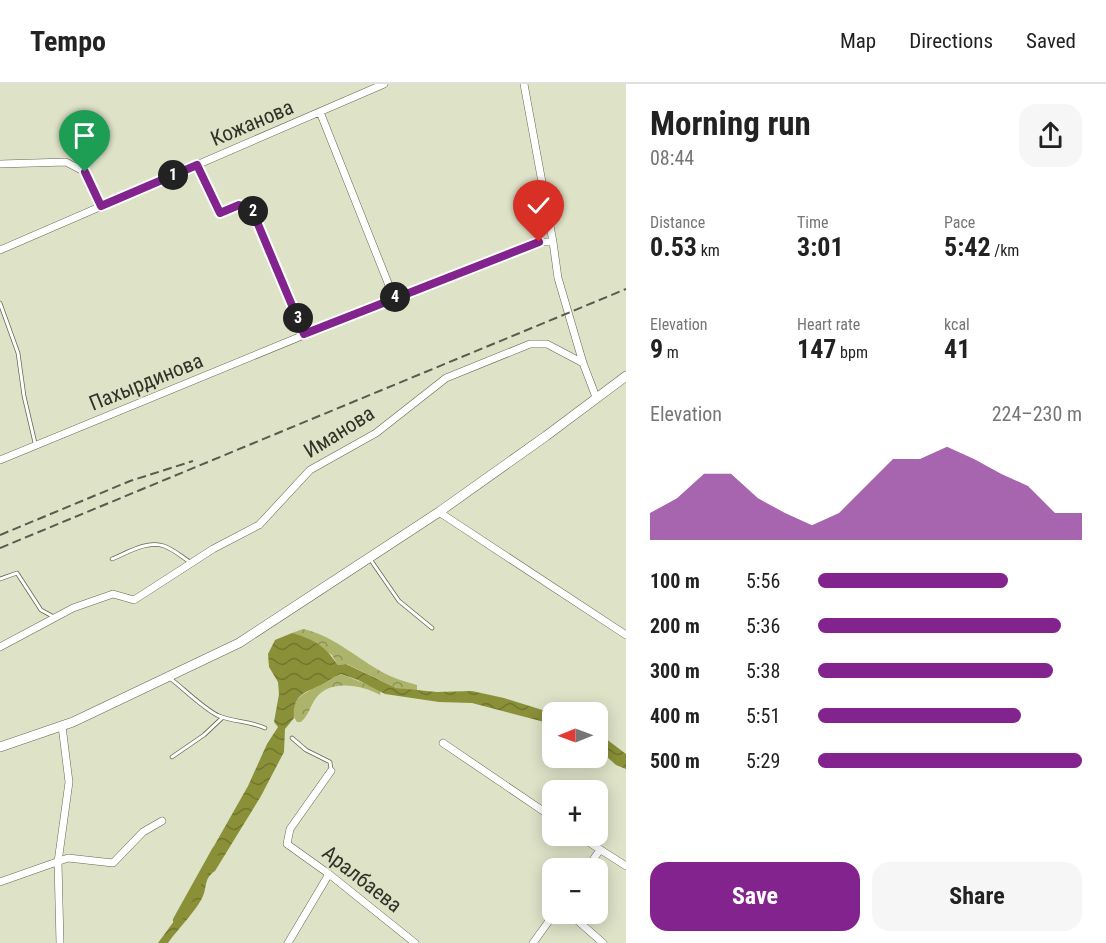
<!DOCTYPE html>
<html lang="en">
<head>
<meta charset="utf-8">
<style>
	:root { --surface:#fff; --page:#f6f6f6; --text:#222; --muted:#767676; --line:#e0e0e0; --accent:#83248e }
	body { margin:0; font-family:"Roboto Condensed",sans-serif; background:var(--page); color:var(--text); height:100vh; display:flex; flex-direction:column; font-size:22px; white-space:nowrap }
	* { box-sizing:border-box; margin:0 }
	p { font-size:20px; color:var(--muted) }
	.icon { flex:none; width:33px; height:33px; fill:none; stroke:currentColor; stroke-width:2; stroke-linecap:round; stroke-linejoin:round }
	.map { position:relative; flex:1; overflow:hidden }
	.sheet { display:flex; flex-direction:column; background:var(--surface); width:480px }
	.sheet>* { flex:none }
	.needle { width:39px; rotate:269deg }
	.controls { position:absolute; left:542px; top:618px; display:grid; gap:12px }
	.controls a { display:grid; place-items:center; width:66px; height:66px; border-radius:12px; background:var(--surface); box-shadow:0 3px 15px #0003; font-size:30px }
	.pin { position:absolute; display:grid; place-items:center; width:51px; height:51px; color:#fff; margin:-62px -26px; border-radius:50% 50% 50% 0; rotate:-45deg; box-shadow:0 0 6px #0007 }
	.pin .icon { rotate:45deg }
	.km { position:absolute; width:30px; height:30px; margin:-15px; border-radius:50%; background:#222; color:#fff; font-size:16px; line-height:30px; text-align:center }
	.round { display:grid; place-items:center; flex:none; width:63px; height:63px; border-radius:18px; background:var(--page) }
	.summary { display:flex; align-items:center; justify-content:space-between; height:102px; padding:0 24px }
	h1 { font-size:33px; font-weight:700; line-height:45px }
	.figures { display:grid; grid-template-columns:repeat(3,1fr); gap:9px; height:102px; padding:6px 24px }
	.figures div { display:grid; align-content:center }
	.figures b { font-size:26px; font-weight:700 }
	.figures small { font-size:16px; font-weight:400 }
	.figures p { font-size:16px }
	.chart { height:168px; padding:12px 24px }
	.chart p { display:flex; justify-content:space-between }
	.chart svg { width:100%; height:108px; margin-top:6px; fill:var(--accent); opacity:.7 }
	.primary-button { display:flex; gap:12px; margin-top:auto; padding:12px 24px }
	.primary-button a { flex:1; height:69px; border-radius:18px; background:var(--accent); color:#fff; font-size:24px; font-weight:700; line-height:69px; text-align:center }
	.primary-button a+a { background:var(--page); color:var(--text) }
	ul { padding:0 24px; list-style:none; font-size:20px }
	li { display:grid; grid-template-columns:96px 72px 1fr; align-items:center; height:45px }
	li i { height:15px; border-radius:8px; background:var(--accent) }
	header { display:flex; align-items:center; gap:36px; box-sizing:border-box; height:84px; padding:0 30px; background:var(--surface); border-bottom:2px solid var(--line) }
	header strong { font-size:28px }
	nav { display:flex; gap:33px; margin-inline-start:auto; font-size:21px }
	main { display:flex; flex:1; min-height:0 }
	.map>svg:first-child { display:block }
</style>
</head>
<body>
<header>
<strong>Tempo</strong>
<nav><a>Map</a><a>Directions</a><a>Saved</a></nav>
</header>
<main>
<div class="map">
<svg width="626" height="859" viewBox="0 0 626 859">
	<defs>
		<pattern id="forest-crowns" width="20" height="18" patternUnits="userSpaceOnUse" patternTransform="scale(1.5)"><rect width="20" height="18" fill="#acb36b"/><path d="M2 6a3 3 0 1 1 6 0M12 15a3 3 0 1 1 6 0" fill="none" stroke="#8d9258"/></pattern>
		<pattern id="water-waves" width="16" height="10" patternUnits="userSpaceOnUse" patternTransform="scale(1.5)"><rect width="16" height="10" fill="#899037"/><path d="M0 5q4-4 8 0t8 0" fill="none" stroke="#71762e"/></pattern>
	</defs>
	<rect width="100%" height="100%" fill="#dee2c7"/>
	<path fill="url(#forest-crowns)" d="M303,545C336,552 360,578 390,592C399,596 408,598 417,601V607L396,604L347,580L338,581L332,571L292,549Z
		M341,590L381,606L380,611C362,601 330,595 316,614C310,622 309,631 301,638H297C283,617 308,607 323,600C329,597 334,592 341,590Z"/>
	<path fill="url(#water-waves)" d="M292,549C315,556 324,561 338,581L346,580L396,604L437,608L472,607L504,614L552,629V640L472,619L439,618L385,610L358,596L341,590C334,592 329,597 323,600C305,609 292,610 294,634L285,645L284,668L261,712L215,787C204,794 207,803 203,812C197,826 177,846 168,859H158L199,803L210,779L214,762L248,702L267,660L278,643L274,638L279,610L278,598L269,583L268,570L275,556Z
		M597,648L626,670V685L616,681L597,664Z"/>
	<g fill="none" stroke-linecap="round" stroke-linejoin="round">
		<path stroke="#899037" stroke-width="8" d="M177,836L216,766"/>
		<g stroke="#656850" stroke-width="4.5">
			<path id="service" d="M0,219L18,269L24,312L35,359
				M112,475C127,469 147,456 164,462C173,465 182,473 190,478
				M370,475L399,517L432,544
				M0,495L17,489L41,526L54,533
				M171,595C184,605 205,626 219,632C234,638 250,637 265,644
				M292,654L306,666L330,678L331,685
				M172,673L204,651L222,634"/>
		</g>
		<g stroke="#656850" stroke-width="8">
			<path id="minor" d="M524,0L553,158L558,194L583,279L596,313
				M320,28L394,214
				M0,80L66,78L85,88L101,122
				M197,81L220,129L239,121L252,126L304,250
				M0,166L384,0
				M0,376L394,214L539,158H553
				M439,428L626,551
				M0,563L73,524L113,510L134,516L213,465L259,441L310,386L376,349L446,294L530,260H547L583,279
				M443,659L552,733
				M331,687L290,745L287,760L329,790L415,859
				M579,752L626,782
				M587,784L600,766
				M0,798L68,774L113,779L143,748L162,737
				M570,830L603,859
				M60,859L58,778L69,698L62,642
				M288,859L329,790
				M533,859L554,830"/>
		</g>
		<g stroke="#656850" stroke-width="10">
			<path id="secondary" d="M0,663L73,638L239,559L439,428L546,352L626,292"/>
		</g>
		<use href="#service" stroke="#fff" stroke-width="3"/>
		<use href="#minor" stroke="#fff" stroke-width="7"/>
		<use href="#secondary" stroke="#fff" stroke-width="9"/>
		<path stroke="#595b4d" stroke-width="2" stroke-dasharray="9 4.5" stroke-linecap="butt" d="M0,451L130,397L193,377
			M0,464L626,205"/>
	</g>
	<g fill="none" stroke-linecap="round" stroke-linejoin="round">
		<g stroke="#fff" stroke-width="12">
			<path id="route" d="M85,88L101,122L197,81L220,129L239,121L252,126L304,250L539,158"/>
		</g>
		<use href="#route" stroke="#83248e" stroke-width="8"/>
	</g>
	<g text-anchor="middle" stroke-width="4.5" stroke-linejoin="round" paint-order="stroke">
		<g font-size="21" fill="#313228" stroke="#dee2c7">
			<text transform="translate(252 39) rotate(-23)" y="7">Кожанова</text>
			<text transform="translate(146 298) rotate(-22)" y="7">Пахырдинова</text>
			<text transform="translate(339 348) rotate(-32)" y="7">Иманова</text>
			<text transform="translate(362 795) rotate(38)" y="7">Аралбаева</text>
		</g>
	</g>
</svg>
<div class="controls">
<a><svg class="needle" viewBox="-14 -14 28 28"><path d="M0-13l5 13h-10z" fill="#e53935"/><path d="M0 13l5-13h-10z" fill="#767676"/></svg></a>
<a>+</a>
<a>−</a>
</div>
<div class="pin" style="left:85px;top:88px;background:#1e9e55"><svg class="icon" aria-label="arrive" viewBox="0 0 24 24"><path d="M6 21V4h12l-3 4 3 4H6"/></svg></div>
<div class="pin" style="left:539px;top:158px;background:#d93025"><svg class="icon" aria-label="check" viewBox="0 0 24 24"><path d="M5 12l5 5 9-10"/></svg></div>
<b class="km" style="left:173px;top:91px">1</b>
<b class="km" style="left:253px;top:127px">2</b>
<b class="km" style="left:298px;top:234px">3</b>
<b class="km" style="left:395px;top:213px">4</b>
</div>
<section class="sheet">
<div class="summary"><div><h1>Morning run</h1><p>08:44</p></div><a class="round"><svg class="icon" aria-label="share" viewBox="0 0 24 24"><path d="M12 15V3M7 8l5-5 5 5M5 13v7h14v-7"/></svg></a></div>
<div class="figures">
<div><p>Distance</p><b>0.53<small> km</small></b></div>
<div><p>Time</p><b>3:01</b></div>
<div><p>Pace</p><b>5:42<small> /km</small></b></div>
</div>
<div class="figures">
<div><p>Elevation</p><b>9<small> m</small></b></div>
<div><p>Heart rate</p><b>147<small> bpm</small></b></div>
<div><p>kcal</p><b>41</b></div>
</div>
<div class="chart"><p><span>Elevation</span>224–230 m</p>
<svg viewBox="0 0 160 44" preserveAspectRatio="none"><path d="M0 44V33L10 27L20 17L30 17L40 27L50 33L60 38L70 33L80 22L90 11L100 11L110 6L120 11L130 17L140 22L150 33L160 33V44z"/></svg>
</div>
<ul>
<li><b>100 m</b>5:56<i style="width:72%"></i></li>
<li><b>200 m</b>5:36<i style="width:92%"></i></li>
<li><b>300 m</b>5:38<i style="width:89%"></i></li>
<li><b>400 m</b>5:51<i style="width:77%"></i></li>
<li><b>500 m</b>5:29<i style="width:100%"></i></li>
</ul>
<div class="primary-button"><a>Save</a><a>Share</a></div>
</section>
</main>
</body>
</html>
